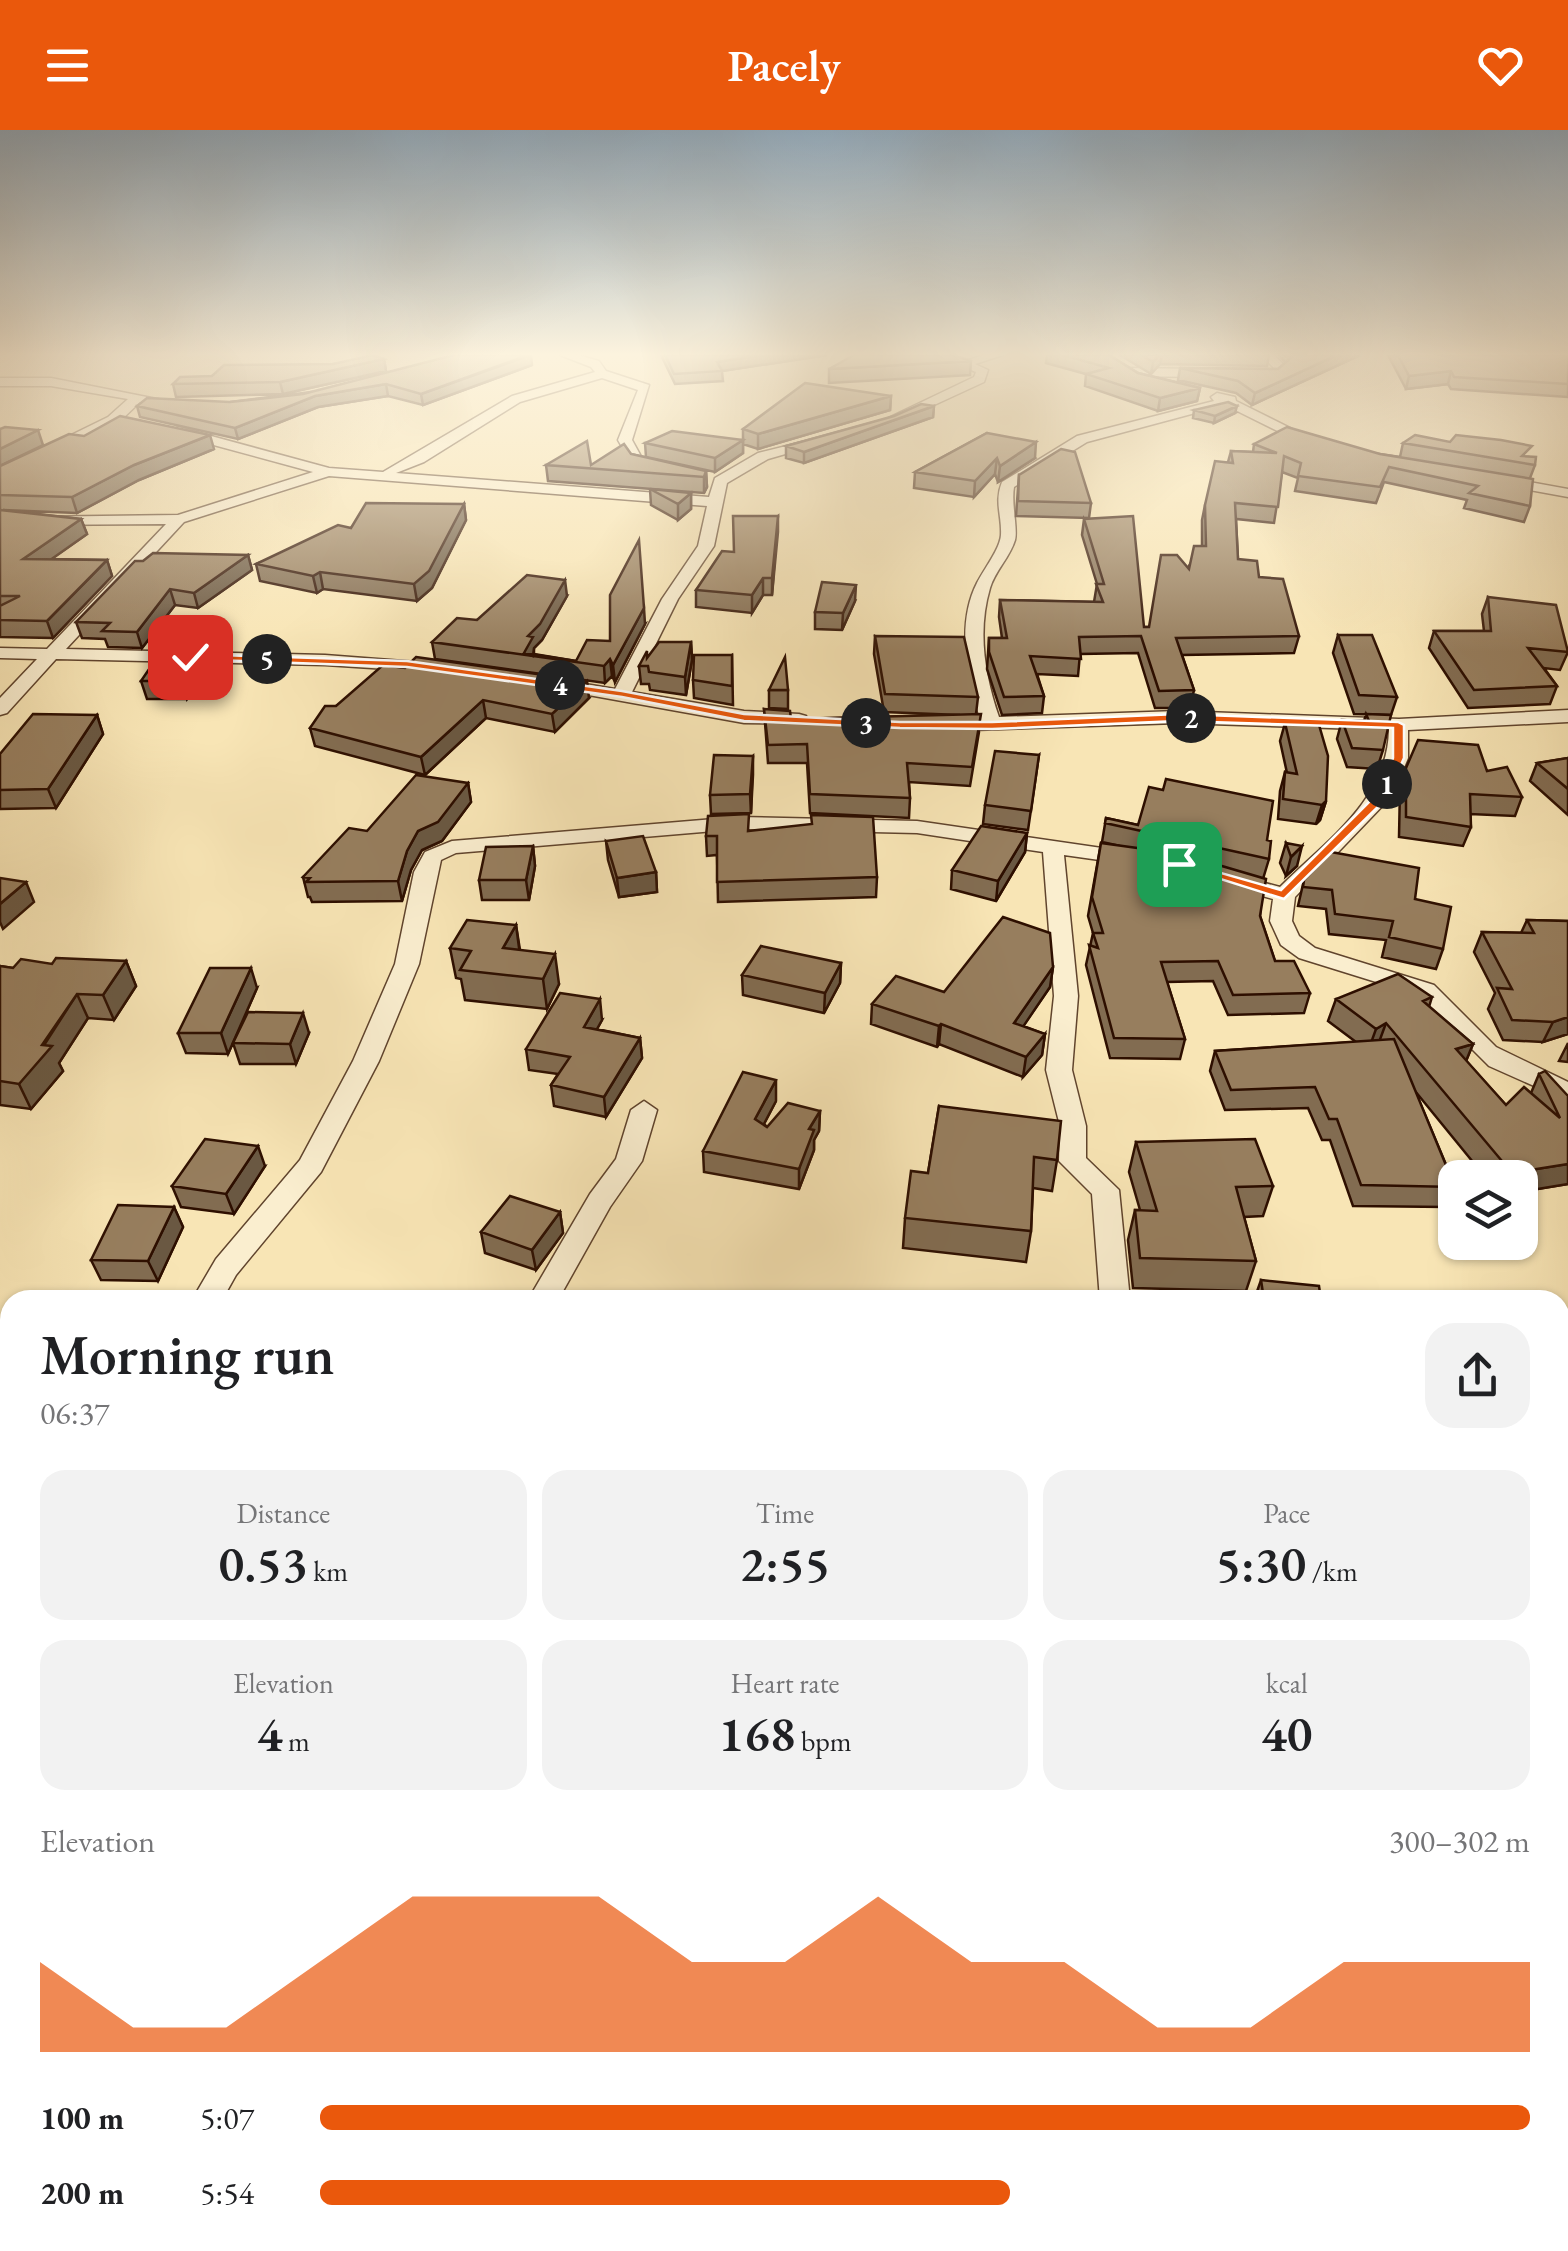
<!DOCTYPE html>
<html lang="en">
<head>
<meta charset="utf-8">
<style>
	:root { --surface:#fff; --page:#f2f2f2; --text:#202124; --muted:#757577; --accent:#ea580c }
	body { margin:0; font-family:"EB Garamond",serif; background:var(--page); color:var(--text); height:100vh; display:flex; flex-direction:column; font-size:38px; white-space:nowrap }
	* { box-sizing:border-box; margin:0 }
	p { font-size:32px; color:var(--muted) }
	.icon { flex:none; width:55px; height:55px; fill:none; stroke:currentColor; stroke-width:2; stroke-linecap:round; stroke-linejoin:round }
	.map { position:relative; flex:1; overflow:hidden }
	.drawer { position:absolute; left:0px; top:1160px; width:1570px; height:962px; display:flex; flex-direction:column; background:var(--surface); border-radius:30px 30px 0 0; box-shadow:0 2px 8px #0004 }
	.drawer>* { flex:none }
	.fabs { position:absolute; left:1438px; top:1030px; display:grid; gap:20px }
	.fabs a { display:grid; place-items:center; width:100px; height:100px; border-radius:20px; background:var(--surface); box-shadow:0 2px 8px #0004; font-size:50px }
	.pin { position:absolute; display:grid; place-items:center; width:85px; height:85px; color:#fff; margin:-42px; border-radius:20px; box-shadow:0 5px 15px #0006 }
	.km { position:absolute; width:50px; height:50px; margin:-25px; border-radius:50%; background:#222; color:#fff; font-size:28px; line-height:50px; text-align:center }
	.round { display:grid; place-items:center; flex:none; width:105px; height:105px; border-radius:30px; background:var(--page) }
	.head { display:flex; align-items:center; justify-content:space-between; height:170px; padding:0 40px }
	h1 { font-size:55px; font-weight:600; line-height:75px }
	.stats { display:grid; grid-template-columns:repeat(3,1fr); gap:15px; height:170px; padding:10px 40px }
	.stats div { display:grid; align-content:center; border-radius:25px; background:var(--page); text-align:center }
	.stats b { font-size:50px; font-weight:600 }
	.stats small { font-size:28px; font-weight:400 }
	.stats p { font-size:28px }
	.chart { height:280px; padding:20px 40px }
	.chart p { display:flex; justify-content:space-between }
	.chart svg { width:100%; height:180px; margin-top:10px; fill:var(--accent); opacity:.7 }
	ul { padding:0 40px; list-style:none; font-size:32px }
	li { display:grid; grid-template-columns:160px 120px 1fr; align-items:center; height:75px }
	li i { height:25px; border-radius:12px; background:var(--accent) }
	header { display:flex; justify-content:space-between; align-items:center; height:130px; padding:0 40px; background:var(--accent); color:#fff; font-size:45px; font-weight:600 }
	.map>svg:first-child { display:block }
</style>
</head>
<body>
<header><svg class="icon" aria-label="menu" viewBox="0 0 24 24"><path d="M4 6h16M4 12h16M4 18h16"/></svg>Pacely<svg class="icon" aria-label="heart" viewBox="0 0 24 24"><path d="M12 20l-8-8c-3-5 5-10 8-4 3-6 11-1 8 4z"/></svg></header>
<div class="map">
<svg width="1568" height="2121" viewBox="0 0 1568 2121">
	<rect width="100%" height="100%" fill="#f8e5b5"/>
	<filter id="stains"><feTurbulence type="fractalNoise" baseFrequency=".002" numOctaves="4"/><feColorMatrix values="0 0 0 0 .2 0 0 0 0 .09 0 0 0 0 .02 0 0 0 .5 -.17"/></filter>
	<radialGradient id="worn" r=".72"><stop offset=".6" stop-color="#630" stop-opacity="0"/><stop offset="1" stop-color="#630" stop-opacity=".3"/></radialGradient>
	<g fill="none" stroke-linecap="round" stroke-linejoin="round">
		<g stroke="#60442d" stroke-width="3">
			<path id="street" d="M560,225H578L599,231L606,241L649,255L632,310L643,330L667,336V342L633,336L618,310L638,260L602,248L520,272L424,332L396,343L709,367L715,348L758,323L827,306V312L768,329L727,353L714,416L678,469L632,562L744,581L799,584L806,586V594L744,593L555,559L546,554L555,549L615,559L662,469L698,416L707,376L329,346L184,392L66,519L325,525L443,534L449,535V543L325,535L56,529L7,583L0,585V568L37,529L0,528V518L47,519L166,394L26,395L0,391V383L26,387L178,385L313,342L173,304L171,301L178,297L329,338L383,342L512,266L595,242L591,237Z
				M984,225H1003L975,234L988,240L984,252L893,294L882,291L974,247L976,242L956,234Z
				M1261,225H1274L1287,238L1275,248L1128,246L1122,242L1128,238L1272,240L1274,238Z
				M0,248H51L187,275L181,279L140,272L118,293L0,349V340L108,287L128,269L51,256H0Z
				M1217,263L1235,267L1236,271L1324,315L1312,318L1225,275L1087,312L1014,357C1011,374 1018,399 1015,410C1010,427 995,441 990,458C977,502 985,546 999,587L1178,581L1399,589L1568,580V592L1408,600V628L1392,666L1295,767L1292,791L1299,806L1315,818L1434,855L1496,917L1568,952V971L1489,936L1418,865L1299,828L1281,815L1270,791L1273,769L1223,755L1220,750L1231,744L1280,757C1327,710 1387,671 1389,600L1178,593L942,601L933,595L942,589L980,588C967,547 956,494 977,453C984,439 1000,419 1001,405C1002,385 994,372 1002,352L1077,306L1214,271L1211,267Z
				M1496,346L1568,359V367L1491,353V347Z
				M738,687L917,691L1143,724L1146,729L1143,734L1135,735L1064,725L1078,866L1072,940L1086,996V1028L1119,1060L1130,1170H1100L1092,1064L1059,1031L1060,996L1046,940L1054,866L1043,722L917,703L738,699L456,723L441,730L419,834L379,931L321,1042L236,1145L222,1170H192L216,1129L300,1030L353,931L395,834L414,742L425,722L452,711Z
				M644,971L657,980L642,1031L610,1077L558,1170H528L590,1064L616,1029L631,980Z
				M0,1316H10V1344H0Z
				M1560,1375H1568V1405H1560Z
				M714,2112H761L758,2121H710Z"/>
		</g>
		<use href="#street" fill="#faeecf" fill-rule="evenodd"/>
	</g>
	<path fill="#826c51" stroke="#2e0f00" stroke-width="2.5" d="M661,225H827L722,241L723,251L675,254Z
		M1047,225H1109L1138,243L1200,258L1197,271L1158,281L1085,256L1086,244L1046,233Z
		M1120,225H1269L1267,236L1160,234L1151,244Z
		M1279,225H1360L1252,275L1236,263L1178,250L1180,238L1278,239L1286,233Z
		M1388,225H1568V267L1451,259L1448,254L1406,259Z
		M384,229L386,241L283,264L176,267L173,254L212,246Z
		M971,231L970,245L829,253V239Z
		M532,235L423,275L388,266L318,277L238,309L140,287L137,276L230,272Z
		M891,266L890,280L758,319L743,314V299Z
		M934,276L933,287L804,333L786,328V316Z
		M1194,280L1235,283L1214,293L1193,288Z
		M0,299L43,315L2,335L214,319L139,350L77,383L3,380L81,389L87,404L51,429L107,430L112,446L53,508L0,507Z
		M987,303L1035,328L998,352L995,344L974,367L914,358L915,342Z
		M743,310V323L715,342L646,327L645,313Z
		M1403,313L1529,327L1535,335L1530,348V376L1524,392L1464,378L1467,370L1384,352L1376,373L1295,361L1298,348L1282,342L1274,393L1236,389L1238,429L1259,447L1299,506L1294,523L1182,525L1194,560L1190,578H1155L1138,523L1080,524L1078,546L1037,544L1044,566L1042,583L1002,585L987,539L989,508H1002L999,487L1000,470L1094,472L1097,454L1082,405L1084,389L1144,497H1149L1202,416V390L1205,375L1228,332L1231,321L1253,322L1254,314L1380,324L1400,327Z
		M631,324L706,341L707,357L704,363L548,351L546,335H591Z
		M1019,345L1091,373L1089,388L1016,386Z
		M650,359L691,363V379L678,390L651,375Z
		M464,374L466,390L432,458L417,471L323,459L317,463L260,451L256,434L351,398Z
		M778,386L772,465H763L752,483L696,477V460L734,422Z
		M248,425L252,440L198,478L175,475L142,518L108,517L105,509L82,508L76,492Z
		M567,466L542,510L534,518V524L576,531L645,494L615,552L612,546L605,553L435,529L432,512L477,490Z
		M1488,467L1568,522L1560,540L1544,538L1557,556L1550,574L1468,578L1429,518L1434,501H1484L1482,484Z
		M855,471L842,500L815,499V482Z
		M1338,505L1397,567L1391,585L1354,584L1333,523Z
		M875,506L978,567L976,584L979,602L970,656L909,652L910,668L909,688L810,683L807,633H768L764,579L791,589L960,585L884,582L874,524Z
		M691,512L692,530L686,565L650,560L649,554H641L639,536L647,528Z
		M732,525L733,575L694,568L693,550Z
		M198,526L204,544L187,569H147L141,551Z
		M405,538L589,568L555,602L486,588L425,645L315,616L310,598L336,576Z
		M769,560H788V579L769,578Z
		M1366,584L1383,620L1377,639L1347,637L1337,609L1342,590L1364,591Z
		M97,585L103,604L56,678L0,679V624Z
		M1285,593L1326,671L1320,690L1316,694L1278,689L1280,661L1285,642L1287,643L1280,611Z
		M1039,625L1028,700L983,694L985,675Z
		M753,626L751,683L711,684L710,665Z
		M1568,628V685L1530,651L1537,633Z
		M1406,638L1487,641L1522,667L1515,686L1470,684L1471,697L1463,716L1399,707L1400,657Z
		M468,653L471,672L442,711L422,720L411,740L402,771L312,772L310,767H308L303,747L367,701Z
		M1106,688L1138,695L1267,710L1269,729L1263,749L1260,786L1275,831L1310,863L1304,883L1228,885L1213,851L1167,852L1185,909L1180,929L1110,928L1086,835L1093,803L1088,786L1101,713L1120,716L1102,712Z
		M749,701L877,747L876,767L718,772L717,725L707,726L706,706Z
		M1027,703L1025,722L996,771L951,759L952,740Z
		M606,711L656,742L657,762L619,767L608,730Z
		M1286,713L1297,736L1286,746L1280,733Z
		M533,716L535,736L529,770H482L479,750Z
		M1304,750L1415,769L1443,819L1436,839L1382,827L1386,810L1329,804L1326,779L1298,776Z
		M1527,790L1568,791V904L1543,912L1503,910L1488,879L1495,863L1474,822L1482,802L1521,803Z
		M516,795L520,820L559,854L547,879L465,870L461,849L456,848L450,818Z
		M126,831L136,856L114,890L88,888L59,933L63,941L31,979L0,975V836L13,838L52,834Z
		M841,833L840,853L824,883L743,865L742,845Z
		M1053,837L1050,857L1023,896L1045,904L1042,925L1023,947L939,914L937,917L871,894L872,874L944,862Z
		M257,858L228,924L186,923L178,903Z
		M1432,867L1429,877L1473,914L1466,931L1506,975L1531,963L1539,944L1568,966V1054L1520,1062V1048H1486L1415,961L1455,1056L1446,1077L1353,1076L1330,1010H1322L1308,978L1225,980L1210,941L1215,921L1356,912L1328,891L1336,869Z
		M602,890L597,899L640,908L642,928L606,987L554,976L551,955L558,944L529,940L526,919Z
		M309,903L296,934H240L233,913Z
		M1568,913V932L1559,931Z
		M776,971L764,994L767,997L820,981L819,1001L814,1010V1020L799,1059L704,1042L703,1021Z
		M939,976L1057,1030L1052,1061L1033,1058L1031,1101L1026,1132L903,1118L905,1088L928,1043Z
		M1136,1012L1273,1056L1263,1086L1244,1087L1256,1131L1246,1161L1133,1158L1128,1110L1135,1080H1140L1129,1042Z
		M265,1036L234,1084L181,1077L172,1056Z
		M174,1077L183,1097L158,1151L101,1150L91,1130Z
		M560,1082L563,1103L536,1140L485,1123L481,1102Z
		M1261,1150L1321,1170H1254Z
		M1560,1210H1568V1325H1560Z
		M1561,1438L1568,1439V1622H1560V1440Z
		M1205,2112H1225L1216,2121Z"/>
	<path fill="#6a5842" stroke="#2e0f00" stroke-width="2.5" d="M531,225L532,235L423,275L421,264Z
		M762,225H827L722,241L717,232Z
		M1159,225H1162L1160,234L1151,244L1153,232Z
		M1337,225H1360L1252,275L1255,263Z
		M384,229L386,241L283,264L280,252Z
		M1451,241L1448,254L1406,259L1409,246Z
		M386,254L388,266L318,277L238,309L235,298L315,266Z
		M1200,258L1197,271L1158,281L1160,268Z
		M891,266L890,280L758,319V304Z
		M934,276L933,287L804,333V322Z
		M1237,276L1235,283L1214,293L1215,286Z
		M38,300L43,315L0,336V319Z
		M210,305L214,319L139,350L77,383L72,367L134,335Z
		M743,310V323L715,342V328Z
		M1036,312L1035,328L998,352L1000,336Z
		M997,328L995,344L974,367L975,351Z
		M706,341L707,357L704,363V347Z
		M691,363V379L678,390V374Z
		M464,374L466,390L432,458L417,471L414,454Z
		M778,386V402L772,465V448Z
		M81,389L87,404L29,445L23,429Z
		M248,425L252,440L198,478L194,463Z
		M107,430L112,446L53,508L47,491Z
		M320,442L323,459L317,463L313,446Z
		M763,448V465L752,483V465Z
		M565,450L567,466L542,510L534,518L533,526L524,523L528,506Z
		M856,455L855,471L842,500L843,483Z
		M170,459L175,475L142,518L137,502Z
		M644,478L645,494L615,552L613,535Z
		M691,512L692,530L686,565L685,547Z
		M198,526L204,544L187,569L182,551Z
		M610,529L612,546L605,553L604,536Z
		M587,551L589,568L555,602L552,584Z
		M483,570L486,588L425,645L421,627Z
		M97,585L103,604L56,678L48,659Z
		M753,626V645L751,683L750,664Z
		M468,653L471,672L442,711L422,720L411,740L402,771L398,751L407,721L418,701Z
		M1326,671L1320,690L1316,694L1322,675Z
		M1027,703L1025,722L996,771L998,751Z
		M533,716L535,736L529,770L526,750Z
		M1302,716L1297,736L1286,746L1291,727Z
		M656,742L657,762L619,767L617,748Z
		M26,752L34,772L3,799L0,792V774Z
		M516,795L520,825L503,818Z
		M555,824L559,854L547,879L543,849Z
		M126,831L136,856L114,890L103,865Z
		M841,833L840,853L824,883L825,863Z
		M1053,837L1050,857L1012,913L1014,893Z
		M251,838L257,858L228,924L221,903Z
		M77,864L88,888L59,933L63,941L31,979L19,954Z
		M600,869L602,890L587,917L584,897Z
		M303,883L309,903L296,934L290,914Z
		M1568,887V904L1543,912L1553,892Z
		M1386,893L1378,915L1368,921L1376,899Z
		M941,894L939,914L937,917L939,896Z
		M1045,904L1042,925L1023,947L1026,927Z
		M640,908L642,928L606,987L604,967Z
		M1473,914L1464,936L1456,919Z
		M776,950V971L756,1009L755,989Z
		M820,981L819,1001L814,1010V1020L799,1059V1039L809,999Z
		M258,1016L265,1036L234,1084L226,1064Z
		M1568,1034V1054L1520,1062V1048H1510L1512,1043Z
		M174,1077L183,1097L158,1151L148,1131Z
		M560,1082L563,1103L536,1140L532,1120Z
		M98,2112H116L114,2121H96Z"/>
	<path fill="#977e5e" stroke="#2e0f00" stroke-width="2.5" d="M373,225L384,229L280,252L173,254L180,247L212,246L224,235L333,234Z
		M454,225H528L421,264L386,254L315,266L235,298L137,276L147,268L230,272L303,264Z
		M665,225H762L717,232L722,241L674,244Z
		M854,225H953L971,231L829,239Z
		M1063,225H1109L1138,243L1200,258L1160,268L1086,244L1109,238Z
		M1142,225H1159L1153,232Z
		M1292,225H1337L1255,263L1238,251L1180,238L1278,239L1293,226Z
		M1398,225H1568V254L1454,247L1451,241L1409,246Z
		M805,253L891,266L758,304L743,299Z
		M1228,272L1237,276L1215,286L1194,280Z
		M921,274L934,276L804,322L786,316L894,286Z
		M120,286L210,305L134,335L72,367L0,365V336L69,304L84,306Z
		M5,297L38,300L0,319V299Z
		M1287,297L1380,324L1533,349L1530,376L1469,363L1478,356L1389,337L1380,357L1298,346L1301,333L1284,326L1278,377L1235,373L1238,429L1257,431L1259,447L1283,449L1299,506L1176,508L1194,560L1159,561L1141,506L1079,507L1081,529L1030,526L1044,566L1004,567L989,522V508H1007L1000,470L1103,472L1096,454H1104L1084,389L1133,386L1144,497H1149L1161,425H1177L1189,439L1194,416H1206L1205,375L1215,331L1233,333L1231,321L1277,323L1254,314Z
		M672,301L743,310L715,328L645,313Z
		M987,303L1036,312L1000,336L997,328L975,351L915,342Z
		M1415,305L1450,312L1456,305L1501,310L1532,316L1522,326L1536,327L1535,335L1403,313Z
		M587,311L591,335L624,314L631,324L706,341L704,347L546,335Z
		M1061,319L1075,322L1091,373L1018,371L1019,345Z
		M650,359L691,363L678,374Z
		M366,373L464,374L429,441L414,454L320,442L313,446L256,434L338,395L351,398Z
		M0,380L81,389L23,429L107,430L47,491L0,490V476L20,466H0Z
		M733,386H778L772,448H763L752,465L696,460L722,421L734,422Z
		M639,410L644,478L613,535L610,529L604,536L432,512L457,488L477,490L527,445L565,450L540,494L528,506L533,507L524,523L576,531L587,510L610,511V465Z
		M153,423L248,425L194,463L170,459L137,502L102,501L110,493L76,492L135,431H143Z
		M822,452L856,455L843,483L815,482Z
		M1488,467L1556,475L1568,522L1528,518L1557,556L1474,560L1434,501H1491Z
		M1338,505H1372L1397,567L1359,565Z
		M875,506L964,507L978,567L885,564Z
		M659,512H691L685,547L649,542L648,536H639L647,521V528Z
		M694,525H732V556L693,550Z
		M158,526H198L182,551H141Z
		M416,527L587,551L552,584L483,570L421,627L310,598L325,576H336L383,535L405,538Z
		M785,527L788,560H769Z
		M764,579L790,581L791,589L981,584L972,637L907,633L910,668L810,664L807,614L768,615Z
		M33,584L97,585L48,659L0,660V624Z
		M1366,584L1391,585L1383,620L1352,618L1342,590L1369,591Z
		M1285,593L1319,595L1328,626L1326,671L1322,675L1283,669L1285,642L1297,644Z
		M1418,610L1478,615L1487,641L1507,637L1522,667L1470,664L1471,697L1406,687V638Z
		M995,621L1039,625L1031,681L985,675Z
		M714,625L753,626L750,664L710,665Z
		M1568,628V659L1537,633Z
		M416,645L468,653L438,692L418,701L407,721L398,751L306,752L310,748L303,747L349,698L367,701Z
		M1166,649L1273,671L1267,710L1271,711L1269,729L1105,693L1106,688L1138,695L1149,657L1163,660Z
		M749,684L748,701L812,694L811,685L873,687L877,747L717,752V706H706L708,686Z
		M981,696L1027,703L998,751L952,740Z
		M643,706L656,742L617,748L606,711Z
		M1101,713L1181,724L1266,749L1260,786L1275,831H1294L1310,863L1233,865L1218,831L1161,832L1185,909L1114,908L1089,815L1098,818L1093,803H1103L1092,767Z
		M1286,713L1302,716L1291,727Z
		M533,716L526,750H479L486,717Z
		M1331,722L1419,738L1415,769L1451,777L1443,819L1389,807L1393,791L1335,784L1332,760L1303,757L1304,750Z
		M0,748L26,752L0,774Z
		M1003,787L1050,803L1053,837L1014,893L1045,904L1026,927L941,894L939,896L872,874L896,846L944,862Z
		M467,790L516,795L503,818L555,824L543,849L460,840L471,821L450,818Z
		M1527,790L1568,791V887L1553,892L1512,890L1497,858L1512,859L1482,802L1534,803Z
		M761,816L841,833L825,863L742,845Z
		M56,828L126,831L103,865L77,864L42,915L52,916L19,954L0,951V836L13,838L21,829L52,834Z
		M210,838H251L221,903H178Z
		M1398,844L1432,867L1423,871L1473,914L1456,919L1506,975L1524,957L1560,988L1539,944L1545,941L1568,966V1034L1512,1043L1386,893L1376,899L1336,869Z
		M560,863L600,869L584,897L640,908L604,967L551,955L570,927L526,919Z
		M248,882L303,883L290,914L233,913Z
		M1394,909L1455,1057L1361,1055L1337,989H1329L1315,957L1231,960L1215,921Z
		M743,942L776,950L755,989L767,997L788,973L820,981L809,999L814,1000L799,1039L703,1021Z
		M939,976L1061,991L1057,1030L1034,1027L1031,1101L905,1088L911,1041L928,1043Z
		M205,1009L258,1016L226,1064L172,1056Z
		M1255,1009L1273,1056L1236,1057L1256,1131L1140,1128L1135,1080L1157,1081L1136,1012Z
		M510,1066L560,1082L532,1120L481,1102Z
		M118,1075L174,1077L148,1131L91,1130Z
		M1261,1150L1319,1156L1321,1170H1264Z
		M1560,1210H1568V1303H1560Z
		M1561,1438L1568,1439V1596L1560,1595V1445H1564Z
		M10,1631V1646L5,1647Z
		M0,2058H10V2112H98L96,2121H0Z"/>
	<linearGradient id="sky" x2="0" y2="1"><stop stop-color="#93aabb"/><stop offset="0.43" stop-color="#fcf3de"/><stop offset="1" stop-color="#fcf3de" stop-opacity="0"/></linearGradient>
	<rect width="1568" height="522" fill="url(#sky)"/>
	<path fill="#ea580c" stroke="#fff" stroke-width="2.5" d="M190,524L407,531L622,561L744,584L900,592H992L1178,584L1398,592L1404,595V628L1386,669L1284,769L1173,734L1179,731L1281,760L1376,665L1393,628V598L1178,591L992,599L900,598L744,591L622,567L407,537L186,529Z"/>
	<rect width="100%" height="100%" filter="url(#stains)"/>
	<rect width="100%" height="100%" fill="url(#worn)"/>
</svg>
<div class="fabs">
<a><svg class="icon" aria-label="layers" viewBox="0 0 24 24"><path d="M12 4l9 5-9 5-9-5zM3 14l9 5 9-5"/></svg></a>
</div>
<div class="pin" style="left:1179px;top:734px;background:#1e9e55"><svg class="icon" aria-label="arrive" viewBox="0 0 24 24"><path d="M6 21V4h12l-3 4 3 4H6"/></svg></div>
<div class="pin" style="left:190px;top:527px;background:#d93025"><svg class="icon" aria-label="check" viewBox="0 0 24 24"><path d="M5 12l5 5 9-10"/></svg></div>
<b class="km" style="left:1387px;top:654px">1</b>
<b class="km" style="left:1191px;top:588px">2</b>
<b class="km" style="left:866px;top:593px">3</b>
<b class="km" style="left:560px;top:555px">4</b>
<b class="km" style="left:267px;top:529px">5</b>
<section class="drawer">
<div class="head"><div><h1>Morning run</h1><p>06:37</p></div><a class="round"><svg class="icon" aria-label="share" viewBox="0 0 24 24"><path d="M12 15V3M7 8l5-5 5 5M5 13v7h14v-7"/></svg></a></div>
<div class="stats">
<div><p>Distance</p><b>0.53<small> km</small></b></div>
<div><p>Time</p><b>2:55</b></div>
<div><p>Pace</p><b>5:30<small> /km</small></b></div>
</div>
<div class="stats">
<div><p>Elevation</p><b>4<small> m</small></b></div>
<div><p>Heart rate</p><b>168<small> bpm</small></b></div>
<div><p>kcal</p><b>40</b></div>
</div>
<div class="chart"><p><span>Elevation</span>300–302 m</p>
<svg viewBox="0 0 160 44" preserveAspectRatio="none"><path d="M0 44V22L10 38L20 38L30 22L40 6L50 6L60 6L70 22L80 22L90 6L100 22L110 22L120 38L130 38L140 22L150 22L160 22V44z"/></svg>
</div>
<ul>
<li><b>100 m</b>5:07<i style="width:100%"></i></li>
<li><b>200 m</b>5:54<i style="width:57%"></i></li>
</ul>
</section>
</div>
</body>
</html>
